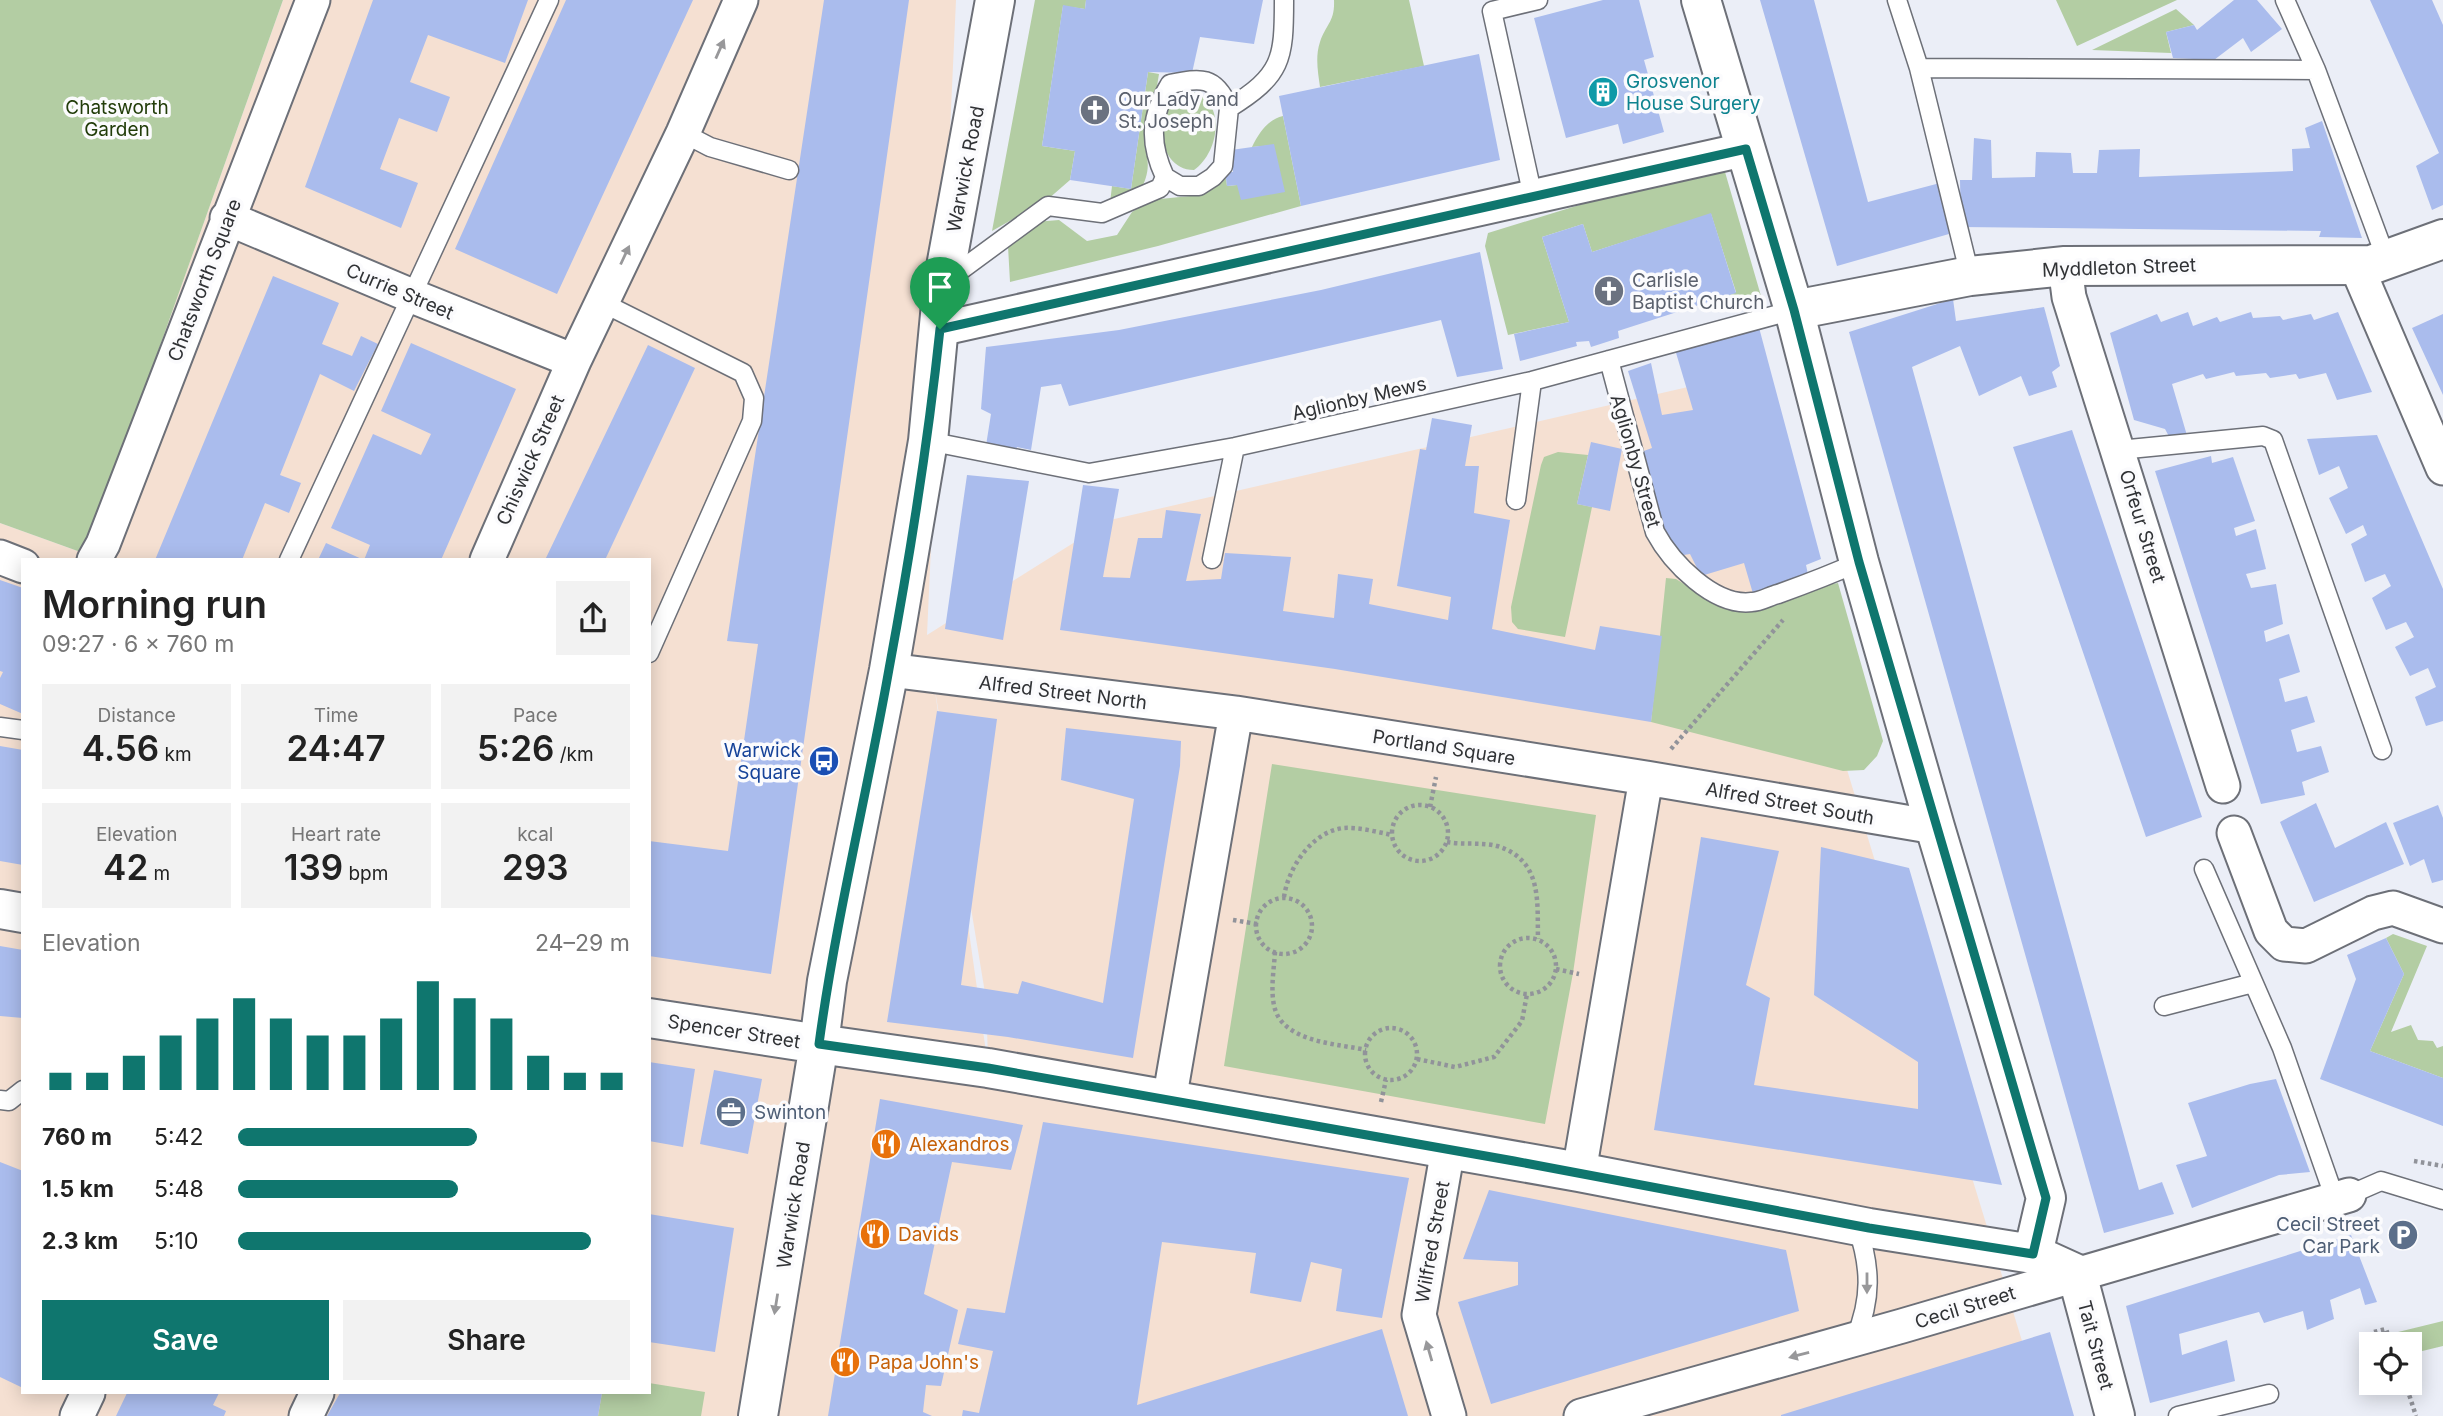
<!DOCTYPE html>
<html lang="en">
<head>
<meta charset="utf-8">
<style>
	:root { --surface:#fff; --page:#f2f2f2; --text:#222; --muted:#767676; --accent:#0f766e }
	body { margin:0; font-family:Inter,sans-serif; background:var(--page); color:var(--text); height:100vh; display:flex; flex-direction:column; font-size:26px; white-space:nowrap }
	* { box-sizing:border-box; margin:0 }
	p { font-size:23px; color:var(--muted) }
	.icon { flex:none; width:38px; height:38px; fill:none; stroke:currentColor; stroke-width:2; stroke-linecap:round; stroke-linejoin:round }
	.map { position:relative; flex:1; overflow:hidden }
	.panel { position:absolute; left:21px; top:558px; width:630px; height:836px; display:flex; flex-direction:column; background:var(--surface); border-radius:0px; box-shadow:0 4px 18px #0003 }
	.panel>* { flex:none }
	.fabs { position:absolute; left:2359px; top:1332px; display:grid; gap:14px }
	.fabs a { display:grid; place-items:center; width:63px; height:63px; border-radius:0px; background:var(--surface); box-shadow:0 4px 18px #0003; font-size:35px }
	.pin { position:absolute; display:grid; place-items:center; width:60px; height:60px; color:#fff; margin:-72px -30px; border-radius:50% 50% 50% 0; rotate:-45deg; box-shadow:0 0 7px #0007 }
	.pin .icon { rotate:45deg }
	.round { display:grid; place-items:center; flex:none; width:74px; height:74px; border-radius:0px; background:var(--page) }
	.head { display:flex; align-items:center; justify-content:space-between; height:119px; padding:0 21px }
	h1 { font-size:38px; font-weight:600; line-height:52px }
	.metrics { display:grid; grid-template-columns:repeat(3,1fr); gap:10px; height:119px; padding:7px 21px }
	.metrics div { display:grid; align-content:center; border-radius:0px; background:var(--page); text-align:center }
	.metrics b { font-size:35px; font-weight:600 }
	.metrics small { font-size:19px; font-weight:400 }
	.metrics p { font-size:19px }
	.chart { height:196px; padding:14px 21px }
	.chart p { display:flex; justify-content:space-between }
	.chart svg { width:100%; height:126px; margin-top:7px; stroke:var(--accent); stroke-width:6 }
	.primary-button { display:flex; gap:14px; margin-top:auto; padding:14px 21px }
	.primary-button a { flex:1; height:80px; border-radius:0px; background:var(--accent); color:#fff; font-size:28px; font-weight:600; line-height:80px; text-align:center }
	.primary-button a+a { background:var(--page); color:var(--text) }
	ul { padding:0 21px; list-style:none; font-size:23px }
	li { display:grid; grid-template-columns:112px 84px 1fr; align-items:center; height:52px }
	li i { height:18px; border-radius:9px; background:var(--accent) }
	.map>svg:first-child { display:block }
</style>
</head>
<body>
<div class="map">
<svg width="2443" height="1416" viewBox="0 0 2443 1416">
	<rect width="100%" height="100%" fill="#ebeef7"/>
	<path fill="#f5e0d2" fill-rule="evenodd" d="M283,0H956L927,635L1110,520L1727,378L2045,1416H0V523L86,554ZM23,560H649V1393H23ZM934,684L986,999L988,1059H987Z"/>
	<path fill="#b3cda3" d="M0,0H283L86,554L0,523Z
		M1035,0H1086L1085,9L1063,6L1042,146L1075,151L1070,180L1047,200L992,231Z
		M1334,0H1409L1424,66L1320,87C1318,72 1315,57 1320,42C1326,24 1335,22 1334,0Z
		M2056,0H2177L2077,46Z
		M2176,9L2194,25L2166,32L2171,53L2092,50Z
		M1148,72L1159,74L1146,152C1150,168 1147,177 1140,192L1110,203L1112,186L1131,189Z
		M1193,92C1227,102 1219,153 1194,170C1153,170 1151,98 1193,92Z
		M1283,116L1301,206L1158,246L1010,282L1008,246L1035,222L1059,220L1087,241L1117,235L1132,212L1150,200L1190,196L1212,189L1226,178L1227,186L1237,185L1274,145L1252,147C1259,133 1267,120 1283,116Z
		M1713,164L1725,172L1761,296L1740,309L1726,310L1719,299L1736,292L1711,214L1592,252L1583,224L1542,237L1569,322L1508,335L1485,246L1488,233Z
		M1558,452L1588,455L1577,504L1592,507L1565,637L1518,629L1512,622L1511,607L1541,465L1544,457Z
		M1666,578L1676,579L1724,609L1747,607L1797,590L1838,583L1883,741L1877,756L1864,770L1843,771L1651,722Z
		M1272,764L1596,815L1573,973L1545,1124L1224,1066Z
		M2393,934L2427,946L2391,1032L2411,1025L2418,1040L2433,1041L2437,1048L2443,1046V1078L2370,1051L2404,974L2386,938Z
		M2443,1321V1346L2410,1354V1344H2398L2394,1333Z
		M649,1383L705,1392L701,1416H598L602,1393H649Z"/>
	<path fill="#aabced" d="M373,0H528L505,63L428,35L410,82L450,97L437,132L399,118L380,169L418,183L401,228L305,187Z
		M566,0H693L557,294L455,249Z
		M824,0H909L771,974L649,956V841L728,851L758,644L727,641Z
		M1086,0H1263L1254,44L1200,37L1192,73L1148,72L1131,189L1070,180L1075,151L1042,146L1063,5L1085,9Z
		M1603,0H1639L1654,57L1644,60L1664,132L1623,144L1618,124L1566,138L1534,18Z
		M1760,0H1814L1868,202L1940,183L1949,234L1837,266Z
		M2234,0H2257L2282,29L2251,52L2243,38L2214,60L2173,58L2166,32L2194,25L2197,30Z
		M2370,0H2432L2443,25V205L2432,210L2416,166L2439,153Z
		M1479,54L1500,160L1301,206L1279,96Z
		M2322,121L2362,238L2319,237L2321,231L1961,227L1960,180H1972L1974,138L1991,140L1992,178L2035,177L2036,152L2071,153L2073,173H2097L2099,150L2140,149L2139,177L2293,171L2292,149L2310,148L2305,128Z
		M1274,144L1285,192L1241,200L1237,185L1227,186L1225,171L1233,172L1231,150Z
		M1711,213L1736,293L1618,331L1619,338L1591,347L1589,341L1576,342L1577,346L1520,361L1514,334L1569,322L1542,237L1583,224L1592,252Z
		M1480,252L1503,369L1457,377L1441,320L1069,406L1061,384L1041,387L1031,450L1017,447L1013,464L984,458L991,414L981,409L986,347L1119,330L1321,290Z
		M273,276L339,303L322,344L352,356L361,336L378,344L354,391L320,374L280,475L301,483L289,513L265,503L242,560H155Z
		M1953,299L1956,321L2044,307L2060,366L2052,372L2057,387L2029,396L2021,376L1979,396L1960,346L1912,367L2139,1190L2162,1182L2174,1214L2104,1233L1849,332Z
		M2188,312L2193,326L2217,317L2220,322L2251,312L2253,318L2280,316L2283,320L2311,314L2314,320L2338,312L2372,392L2337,400L2326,373L2299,379L2296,374L2270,378L2266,373L2236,376L2234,372L2206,379L2203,374L2172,384L2188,439L2172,442L2165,429L2134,420L2110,333L2157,314L2161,322Z
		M2443,314V395L2412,328Z
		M1757,320L1821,559L1806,565L1809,579L1754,597L1744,563L1701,576L1690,554L1671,557L1641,452L1652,448L1628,371L1651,363L1662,415L1693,410L1674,346Z
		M411,343L516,389L441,560H318L326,543L364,560L370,545L331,528L373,434L421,455L431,434L381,411Z
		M648,345L695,368L605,560H545Z
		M1432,418L1472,425L1465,466H1479L1474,513L1510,520L1492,629L1595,650L1600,626L1662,636L1651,722L1335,669L1060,630L1083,485L1119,489L1103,577L1130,578L1138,538H1162L1166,510L1201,514L1186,581L1221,579L1225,553L1291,557L1283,611L1334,618L1338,574L1373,579L1369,604L1448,620L1451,597L1397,586L1420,449L1426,450Z
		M2072,430L2202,817L2146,837L2013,447Z
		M2377,435L2443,589V721L2426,726L2415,697L2436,687L2428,668L2410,676L2395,647L2414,637L2406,622L2386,630L2372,598L2391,586L2385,574L2365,582L2351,544L2367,535L2363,525L2346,534L2329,498L2348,488L2339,466L2319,475L2307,439Z
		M1591,442L1622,449L1610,511L1577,504Z
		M2211,456L2212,463L2233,457L2255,521L2234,528L2236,536L2256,529L2266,569L2246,574L2251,588L2276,584L2283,624L2264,631L2266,642L2289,634L2300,672L2279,679L2285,702L2307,696L2315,722L2291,730L2297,752L2321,746L2329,772L2302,782L2305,795L2261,804L2155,471Z
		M967,475L1029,481L1003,640L945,629Z
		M0,580L23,588V714L0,704V678L3,672L0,671Z
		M937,711L997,719L961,985L1018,994L1022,981L1103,1003L1134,799L1061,780L1066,728L1181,741L1180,766L1133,1058L1008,1037L887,1022Z
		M0,746L23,750V865L0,861Z
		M2316,803L2335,848L2386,822L2404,864L2314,902L2280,822Z
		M2438,805L2443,818V880L2432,883L2424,859L2410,866L2393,823Z
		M1701,837L1779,851L1746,985L1770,998L1754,1085L1918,1109V1062L1814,995L1821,847L1909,868L2002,1185L1654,1130Z
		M2386,938L2404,974L2370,1051L2443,1078V1126L2320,1079L2356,979L2347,955Z
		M0,946L23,950V1018L0,1016Z
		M649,1062L695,1069L683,1147L649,1141Z
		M714,1070L762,1079L748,1154L700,1144Z
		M2276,1079L2310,1172L2279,1175L2192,1208L2176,1165L2207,1156L2188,1103L2250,1084Z
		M880,1099L1023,1125L1011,1170L952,1162L924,1294L958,1310L941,1386L926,1385L923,1412L932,1416H828Z
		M1043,1122L1409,1178L1382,1318L1336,1311L1342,1269L1311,1262L1301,1302L1250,1293L1256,1253L1162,1242L1137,1405L1382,1329L1408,1416H962L963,1410L979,1413L993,1351L958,1344L967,1308L1005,1313Z
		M0,1162L23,1171V1388L0,1377Z
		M1489,1190L1786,1250L1799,1311L1491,1404L1458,1302L1518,1285V1262L1463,1259Z
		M649,1214L734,1228L715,1352L649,1342Z
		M2351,1235L2377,1302L2365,1305L2360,1288L2330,1300L2334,1319L2307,1330L2303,1311L2264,1323L2259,1312L2179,1334L2182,1355L2227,1340L2235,1381L2150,1403L2126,1306Z
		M2050,1332L2074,1416H1781V1415Z
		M127,1393H219L213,1405L226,1411L224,1416H116Z
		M340,1393H602L598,1416H327Z"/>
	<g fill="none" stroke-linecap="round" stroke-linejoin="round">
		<g stroke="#6d7078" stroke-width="21">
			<path id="service" d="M1897,0L1919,68L1970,276
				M2285,0L2316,70L2387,261
				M1919,68L2316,70
				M683,133L710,147L789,170
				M1165,177C1149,143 1150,116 1170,84C1201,78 1215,75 1229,108
				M1533,197L1492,11L1538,0
				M946,281L1048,206L1102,213L1160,188L1165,177L1180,186H1199L1213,177L1223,166L1229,108C1282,75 1284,60 1284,0
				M603,303L743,373L754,398L752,421L649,653
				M1609,360L1655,532C1671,562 1714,607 1752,602C1760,602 1770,596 1778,594C1806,584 1832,574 1859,562
				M928,441L1089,473L1235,447L1532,381L1794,310
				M2119,450L2263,436L2273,440L2382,750
				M1516,500L1532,381
				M1212,559L1235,447
				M289,560L549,0
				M0,727L23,730
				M2204,869L2282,1048L2335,1199
				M2164,1006L2253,983
				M0,1100L9,1101L23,1090
				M2349,1195L2381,1181L2443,1200
				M1855,1339C1872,1299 1871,1267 1857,1226
				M2178,1416L2269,1394"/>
		</g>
		<g stroke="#6d7078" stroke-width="37">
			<path id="minor" d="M227,218L412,296L574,361
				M2356,265L2443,468
				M2065,266L2069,297L2223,786
				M940,329L1747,149
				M0,557L23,566
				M94,560L103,544L313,0
				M487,560L574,361L683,133L741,0
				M889,670L1236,713
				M1646,778L1935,827
				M2234,833L2271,931L2284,944L2306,946L2373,913L2393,908L2443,926
				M1169,1101L1236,713L1646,778L1579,1172
				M1448,1149L1419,1315L1449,1416
				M77,1416L88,1393
				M306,1416L317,1393
				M1581,1416L1902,1326L2349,1195"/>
		</g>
		<g stroke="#6d7078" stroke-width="42">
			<path id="tertiary" d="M995,0L943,283L928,441L889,670L827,981L819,1044L988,1068L1579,1172L1869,1228L2033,1254L2077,1274L2115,1416
				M1701,0L1794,310L1859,562L1935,827L2046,1198L2033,1254
				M1794,310L1970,276L2065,266L2371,265L2443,239"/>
		</g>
		<g stroke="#6d7078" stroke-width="42">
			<path id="primary" d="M0,909L23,913
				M649,1018L819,1044L758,1416"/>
		</g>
		<path stroke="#91939a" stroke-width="4.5" stroke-dasharray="3.5 3.5" stroke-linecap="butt" d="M1671,749L1783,620
			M1392 833a28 28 0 1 1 56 0a28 28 0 1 1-56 0Z
			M1430,807L1436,777
			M1447,842C1463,845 1482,842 1497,846C1543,860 1537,902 1538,939
			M1284,897C1288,868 1312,831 1344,828C1359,827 1377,832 1392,835
			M1256 926a28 28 0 1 1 56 0a28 28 0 1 1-56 0Z
			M1233,920L1257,924
			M1500 966a28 28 0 1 1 56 0a28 28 0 1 1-56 0Z
			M1275,952C1274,971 1268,1001 1279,1018C1296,1043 1339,1044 1366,1050
			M1556,969L1579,974
			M1365 1054a26 26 0 1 1 52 0a26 26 0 1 1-52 0Z
			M1417,1059L1455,1067L1494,1057L1522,1021L1527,994
			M1381,1102L1386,1080
			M2414,1161L2443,1166
			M2374,1332L2386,1329L2391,1344
			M2405,1382L2416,1416"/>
		<use href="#service" stroke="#fff" stroke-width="18"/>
		<use href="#minor" stroke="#fff" stroke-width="33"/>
		<use href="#tertiary" stroke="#fff" stroke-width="38"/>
		<use href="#primary" stroke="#fff" stroke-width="38"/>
	</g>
	<defs><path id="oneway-solid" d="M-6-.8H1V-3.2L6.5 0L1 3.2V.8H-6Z" transform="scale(1.75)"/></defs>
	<g fill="#98989a">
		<use href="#oneway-solid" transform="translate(720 49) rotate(-66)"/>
		<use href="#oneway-solid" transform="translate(625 255) rotate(-65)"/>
		<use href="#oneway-solid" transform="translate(1867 1283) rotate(90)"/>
		<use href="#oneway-solid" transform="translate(776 1304) rotate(99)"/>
		<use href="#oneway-solid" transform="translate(1429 1351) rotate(-106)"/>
		<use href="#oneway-solid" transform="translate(1799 1355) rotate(165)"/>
	</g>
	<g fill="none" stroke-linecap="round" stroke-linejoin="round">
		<g stroke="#fff" stroke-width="14">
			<path id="route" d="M1746,149L1794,310L1859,562L2046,1198L2033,1254L1869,1228L1514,1161L988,1068L819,1044C836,918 867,794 889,669C910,556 928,443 940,329Z"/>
		</g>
		<use href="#route" stroke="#0f766e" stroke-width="9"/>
	</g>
	<defs>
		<g id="building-disc" transform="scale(1.575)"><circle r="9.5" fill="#0f9aa8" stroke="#fbfbfd"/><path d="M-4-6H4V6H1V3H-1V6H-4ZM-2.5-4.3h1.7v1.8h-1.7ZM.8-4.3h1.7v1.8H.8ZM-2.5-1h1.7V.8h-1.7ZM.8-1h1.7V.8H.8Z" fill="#fff"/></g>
		<g id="church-disc" transform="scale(1.575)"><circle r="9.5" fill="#6b7280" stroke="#fbfbfd"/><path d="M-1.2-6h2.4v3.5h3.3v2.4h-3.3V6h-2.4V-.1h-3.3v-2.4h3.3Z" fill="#fff"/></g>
		<g id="bus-disc" transform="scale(1.575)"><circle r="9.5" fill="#1a4fb4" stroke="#fbfbfd"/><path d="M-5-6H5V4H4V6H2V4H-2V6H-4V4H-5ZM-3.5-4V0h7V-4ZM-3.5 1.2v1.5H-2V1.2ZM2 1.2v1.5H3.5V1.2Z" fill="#fff"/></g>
		<g id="office-disc" transform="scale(1.575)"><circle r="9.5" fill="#5c6f8a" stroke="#fbfbfd"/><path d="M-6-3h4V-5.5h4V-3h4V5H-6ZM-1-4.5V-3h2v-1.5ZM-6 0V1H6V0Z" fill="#fff"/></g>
		<g id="restaurant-disc" transform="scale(1.575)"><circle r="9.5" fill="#e8710a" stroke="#fbfbfd"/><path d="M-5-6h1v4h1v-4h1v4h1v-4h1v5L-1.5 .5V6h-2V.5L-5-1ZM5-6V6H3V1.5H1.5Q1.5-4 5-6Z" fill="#fff"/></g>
		<g id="parking-disc" transform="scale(1.575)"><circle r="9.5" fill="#5c6f8a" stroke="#fbfbfd"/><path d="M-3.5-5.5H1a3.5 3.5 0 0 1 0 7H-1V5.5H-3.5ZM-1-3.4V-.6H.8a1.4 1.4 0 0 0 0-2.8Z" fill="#fff"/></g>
	</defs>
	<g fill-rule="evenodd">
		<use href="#building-disc" x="1603" y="92"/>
		<use href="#church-disc" x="1095" y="110"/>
		<use href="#church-disc" x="1609" y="291"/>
		<use href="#bus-disc" x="824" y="761"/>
		<use href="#office-disc" x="731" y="1112"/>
		<use href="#restaurant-disc" x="886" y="1144"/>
		<use href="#restaurant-disc" x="875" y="1234"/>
		<use href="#parking-disc" x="2403" y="1235"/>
		<use href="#restaurant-disc" x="845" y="1362"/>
	</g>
	<g text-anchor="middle" stroke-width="7" stroke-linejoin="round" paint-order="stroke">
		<g font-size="19" fill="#0d838f" stroke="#fbfbfd" text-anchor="start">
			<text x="1626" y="88">Grosvenor<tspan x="1626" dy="22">House Surgery</tspan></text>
		</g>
		<g font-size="19" fill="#5b616d" stroke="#fbfbfd" text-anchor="start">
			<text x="1118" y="106">Our Lady and<tspan x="1118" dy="22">St. Joseph</tspan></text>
			<text x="1632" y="287">Carlisle<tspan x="1632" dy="22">Baptist Church</tspan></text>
		</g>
		<g font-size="19" fill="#223d0a" stroke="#fbfbfd">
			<text x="117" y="114">Chatsworth<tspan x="117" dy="22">Garden</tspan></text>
		</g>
		<g font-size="19" fill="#303235" stroke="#fbfbfd">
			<text transform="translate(965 169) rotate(-79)" y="7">Warwick Road</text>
			<text transform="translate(2119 267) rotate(-2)" y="7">Myddleton Street</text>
			<text transform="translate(204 280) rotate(-69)" y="7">Chatsworth Square</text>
			<text transform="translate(400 291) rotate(23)" y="7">Currie Street</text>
			<text transform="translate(1359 398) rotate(-13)" y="7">Aglionby Mews</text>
			<text transform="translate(530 460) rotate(-66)" y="7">Chiswick Street</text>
			<text transform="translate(1636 461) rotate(74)" y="7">Aglionby Street</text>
			<text transform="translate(2143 526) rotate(73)" y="7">Orfeur Street</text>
			<text transform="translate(1063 692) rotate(7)" y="7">Alfred Street North</text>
			<text transform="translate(1444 747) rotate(9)" y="7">Portland Square</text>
			<text transform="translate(1790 803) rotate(10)" y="7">Alfred Street South</text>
			<text transform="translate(734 1031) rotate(9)" y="7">Spencer Street</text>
			<text transform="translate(793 1205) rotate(-81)" y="7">Warwick Road</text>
			<text transform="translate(1432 1242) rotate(-80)" y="7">Wilfred Street</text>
			<text transform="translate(1965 1307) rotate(-17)" y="7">Cecil Street</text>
			<text transform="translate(2096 1345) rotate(75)" y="7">Tait Street</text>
		</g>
		<g font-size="19" fill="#164399" stroke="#fbfbfd" text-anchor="end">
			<text x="801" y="757">Warwick<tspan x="801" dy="22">Square</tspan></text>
		</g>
		<g font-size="19" fill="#4e5e75" stroke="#fbfbfd" text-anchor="start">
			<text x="754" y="1119">Swinton</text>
			<text x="2380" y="1231" text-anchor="end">Cecil Street<tspan x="2380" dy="22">Car Park</tspan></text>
		</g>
		<g font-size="19" fill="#c56008" stroke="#fbfbfd" text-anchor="start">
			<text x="909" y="1151">Alexandros</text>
			<text x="898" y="1241">Davids</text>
			<text x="868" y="1369">Papa John's</text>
		</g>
	</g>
</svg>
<div class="fabs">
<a><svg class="icon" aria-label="locate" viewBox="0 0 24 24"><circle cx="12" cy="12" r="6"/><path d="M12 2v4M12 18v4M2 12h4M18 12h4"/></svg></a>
</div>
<div class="pin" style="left:940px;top:329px;background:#1e9e55"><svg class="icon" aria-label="arrive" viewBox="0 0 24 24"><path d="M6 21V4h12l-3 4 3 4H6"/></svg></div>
<section class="panel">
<div class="head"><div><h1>Morning run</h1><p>09:27 · 6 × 760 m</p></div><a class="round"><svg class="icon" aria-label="share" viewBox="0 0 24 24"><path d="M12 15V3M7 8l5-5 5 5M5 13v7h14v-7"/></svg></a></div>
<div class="metrics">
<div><p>Distance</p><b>4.56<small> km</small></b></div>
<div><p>Time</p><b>24:47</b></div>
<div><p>Pace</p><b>5:26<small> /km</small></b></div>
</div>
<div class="metrics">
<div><p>Elevation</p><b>42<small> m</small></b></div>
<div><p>Heart rate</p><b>139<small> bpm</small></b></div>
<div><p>kcal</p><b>293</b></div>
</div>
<div class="chart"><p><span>Elevation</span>24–29 m</p>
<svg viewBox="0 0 160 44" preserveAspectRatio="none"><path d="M5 44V38M15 44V38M25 44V32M35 44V25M45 44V19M55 44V12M65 44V19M75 44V25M85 44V25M95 44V19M105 44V6M115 44V12M125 44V19M135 44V32M145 44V38M155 44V38"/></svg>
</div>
<ul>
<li><b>760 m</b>5:42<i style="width:61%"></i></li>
<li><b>1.5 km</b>5:48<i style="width:56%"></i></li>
<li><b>2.3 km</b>5:10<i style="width:90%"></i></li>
</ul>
<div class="primary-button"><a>Save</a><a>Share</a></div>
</section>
</div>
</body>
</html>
